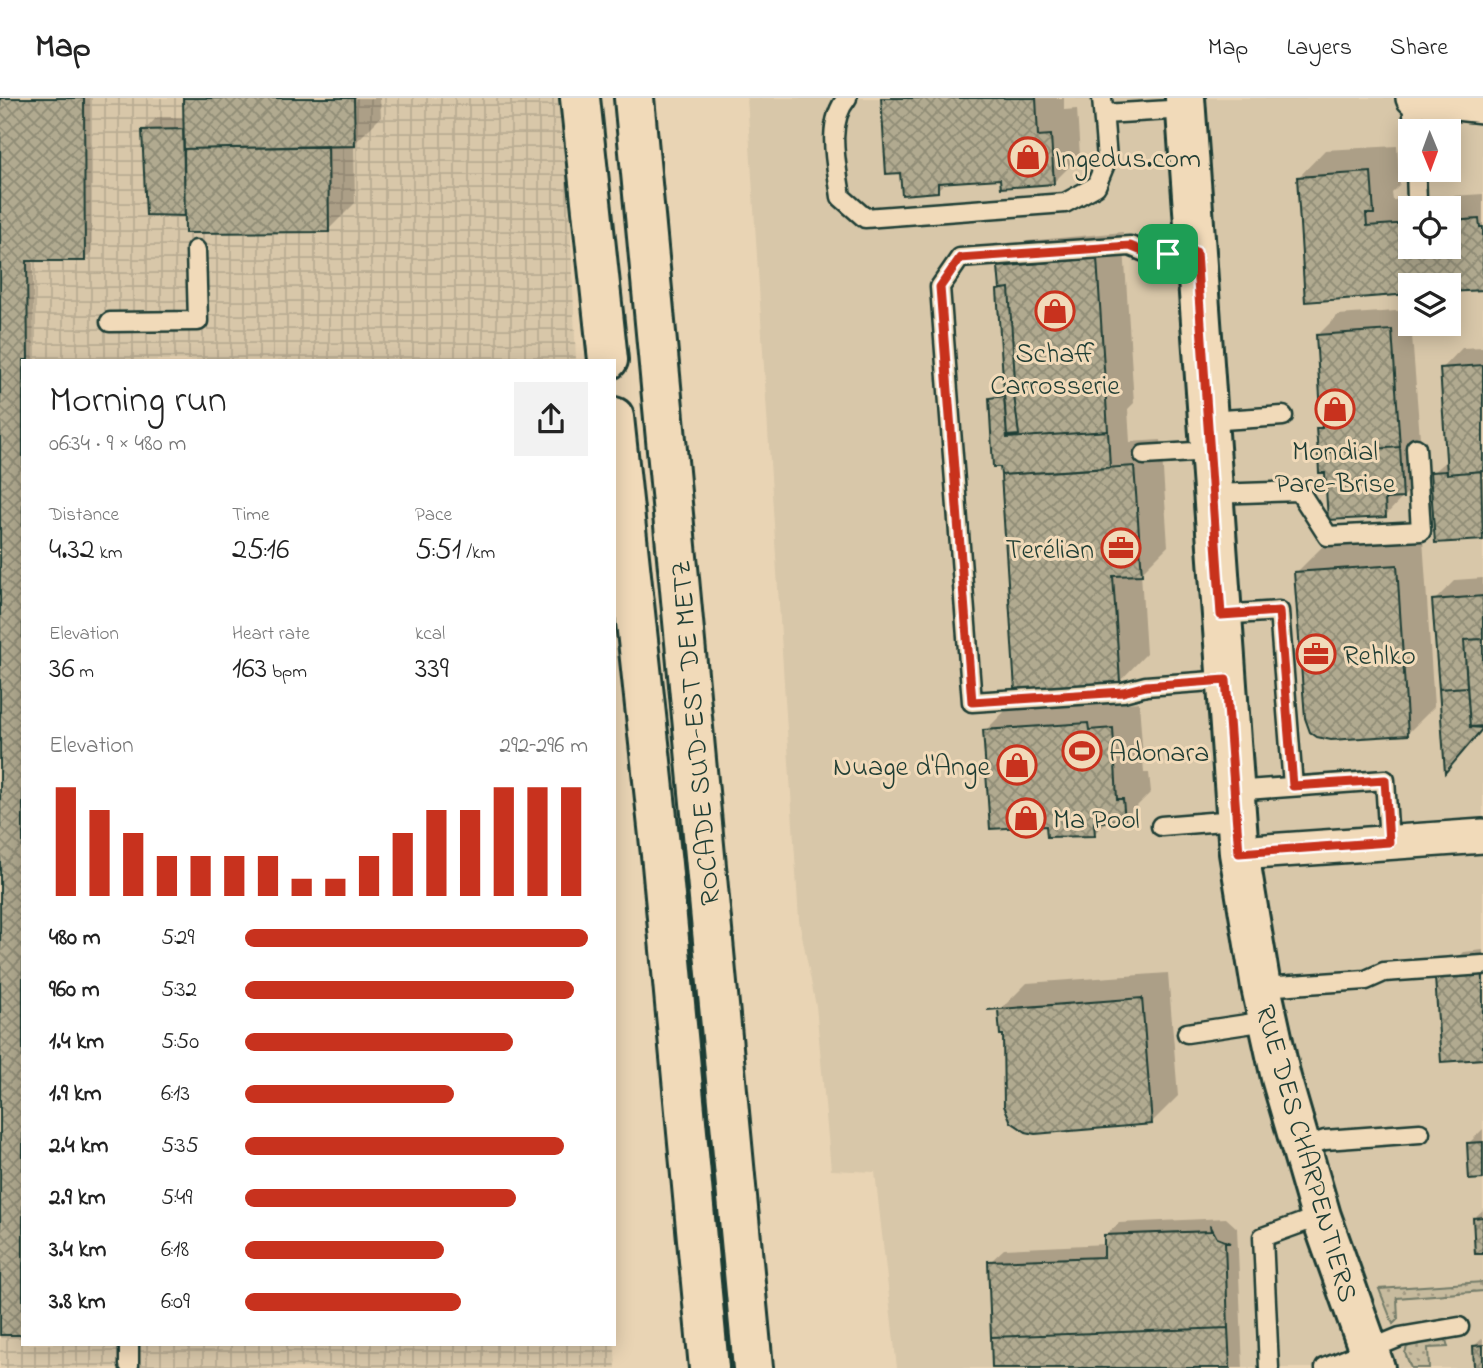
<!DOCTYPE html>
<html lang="en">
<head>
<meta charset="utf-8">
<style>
	:root { --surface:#fff; --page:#f2f2f2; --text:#222; --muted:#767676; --line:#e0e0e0; --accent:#c8321e }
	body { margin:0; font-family:"Indie Flower",sans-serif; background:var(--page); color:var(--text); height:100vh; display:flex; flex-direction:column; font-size:26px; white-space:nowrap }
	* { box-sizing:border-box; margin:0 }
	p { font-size:23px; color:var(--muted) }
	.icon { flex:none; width:38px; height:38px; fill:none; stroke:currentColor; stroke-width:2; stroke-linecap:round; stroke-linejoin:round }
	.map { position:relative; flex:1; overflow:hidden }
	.details { position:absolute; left:21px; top:261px; width:595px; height:987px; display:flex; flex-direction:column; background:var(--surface); border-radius:0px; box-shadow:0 4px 18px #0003 }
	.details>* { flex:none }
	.needle { width:46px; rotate:179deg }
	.buttons { position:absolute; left:1398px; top:21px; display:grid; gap:14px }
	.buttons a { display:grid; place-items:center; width:63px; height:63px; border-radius:0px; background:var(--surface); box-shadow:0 4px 18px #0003; font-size:35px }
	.pin { position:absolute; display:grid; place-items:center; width:60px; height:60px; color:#fff; margin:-30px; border-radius:14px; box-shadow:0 4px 10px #0006 }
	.round { display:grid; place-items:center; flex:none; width:74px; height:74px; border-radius:0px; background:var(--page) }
	.headline { display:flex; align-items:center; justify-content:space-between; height:119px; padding:0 28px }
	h1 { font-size:38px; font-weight:600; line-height:52px }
	.figures { display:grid; grid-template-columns:repeat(3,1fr); gap:10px; height:119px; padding:7px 28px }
	.figures div { display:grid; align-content:center }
	.figures b { font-size:30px; font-weight:600 }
	.figures small { font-size:19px; font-weight:400 }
	.figures p { font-size:19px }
	.chart { height:196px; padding:14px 28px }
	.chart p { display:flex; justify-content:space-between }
	.chart svg { width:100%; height:126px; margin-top:7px; stroke:var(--accent); stroke-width:6 }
	ul { padding:0 28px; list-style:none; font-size:23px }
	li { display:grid; grid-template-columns:112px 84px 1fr; align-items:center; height:52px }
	li i { height:18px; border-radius:9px; background:var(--accent) }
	header { display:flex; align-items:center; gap:42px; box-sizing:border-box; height:98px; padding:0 35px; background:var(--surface); border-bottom:2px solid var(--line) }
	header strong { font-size:33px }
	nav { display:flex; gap:38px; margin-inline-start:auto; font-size:24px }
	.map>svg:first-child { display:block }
</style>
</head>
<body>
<header>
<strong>Map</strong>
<nav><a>Map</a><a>Layers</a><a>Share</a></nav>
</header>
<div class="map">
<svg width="1483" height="1270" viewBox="0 0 1483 1270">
	<defs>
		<pattern id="industrial-grid" width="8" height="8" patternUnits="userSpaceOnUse" patternTransform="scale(1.75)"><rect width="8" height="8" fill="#d8c7a9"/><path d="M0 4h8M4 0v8" fill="none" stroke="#b9ac92"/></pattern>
		<pattern id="grass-dots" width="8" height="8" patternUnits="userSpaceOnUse" patternTransform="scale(1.75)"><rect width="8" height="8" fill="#c7bb9e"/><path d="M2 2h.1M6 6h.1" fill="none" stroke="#a19982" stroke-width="1.8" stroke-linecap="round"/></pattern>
		<pattern id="building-cross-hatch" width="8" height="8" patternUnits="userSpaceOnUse" patternTransform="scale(1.75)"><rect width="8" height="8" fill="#b1aa90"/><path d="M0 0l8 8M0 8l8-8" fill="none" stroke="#8f8c76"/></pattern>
	</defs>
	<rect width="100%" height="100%" fill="#e9d4b4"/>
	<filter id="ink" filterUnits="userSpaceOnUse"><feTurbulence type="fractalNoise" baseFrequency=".0143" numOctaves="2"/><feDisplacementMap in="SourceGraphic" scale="14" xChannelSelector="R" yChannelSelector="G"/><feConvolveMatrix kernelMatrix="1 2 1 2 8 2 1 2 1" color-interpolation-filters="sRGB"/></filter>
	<g filter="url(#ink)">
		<path fill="#d8c7a9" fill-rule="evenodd" d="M747,0H1483V1270H897L875,1074L831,1072L816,908L799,822ZM1410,33H1449V72H1410ZM1410,110H1449V149H1410ZM1410,187H1449V226H1410Z"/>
		<path fill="url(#industrial-grid)" d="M0,0H565L576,262H23V1246H614V1238L616,1270H0Z"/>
		<path fill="url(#grass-dots)" stroke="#737c69" stroke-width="2" d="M1483,1184V1193L1397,1200L1398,1221L1393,1226L1379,1191Z
			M1446,1242L1448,1249L1428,1250L1429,1270H1411L1405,1255L1407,1249L1419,1244Z"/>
		<path fill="#0003" fill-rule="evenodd" d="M0,0H90L91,155L84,162L33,161L34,262H23L0,1235Z
			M184,0H380L381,19L354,46L355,105L328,132L187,116L144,33L157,19H185Z
			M883,0H1064V12L1077,11L1080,58L1054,84L1002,79L947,83L937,92L901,73Z
			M1397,48L1400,87L1392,95L1393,102L1483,96V190L1449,192V187H1410V195L1307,202L1299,79L1325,52ZM1410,110H1449V149H1410Z
			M1123,134L1134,305L1128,311L1130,344L1161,342L1168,448L1141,475L1146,556L1120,583L1002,367L991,301L1005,287L998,192L1001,189L1000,170L1027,143Z
			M1410,212L1423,378L1386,417L1326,373L1318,331L1323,326L1318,237L1338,217Z
			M1483,249V440L1436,443L1432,375L1448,361L1442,271L1462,250Z
			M1423,441L1434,609L1408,635L1296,475L1323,448Z
			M1483,480V630L1458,659L1434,503L1455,482Z
			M1114,599L1115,606L1139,604L1144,675H1149L1151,694L1124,721L1108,722L1094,736L1048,726L985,633L1012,606Z
			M1483,852V959L1437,881L1464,854Z
			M1168,875L1178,998L1151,1025L1005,935L1000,912L1027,885Z
			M1483,1031V1079L1468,1046Z
			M1483,1112V1154L1474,1120Z
			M1226,1120L1237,1130L1243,1270H994L990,1164L1004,1151L1106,1146L1105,1138L1119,1125Z
			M1483,1240V1270H1476L1474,1248Z"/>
		<path fill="url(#building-cross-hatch)" stroke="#1f3d34" stroke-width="2" d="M0,0H84L85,163H27L28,262H23V1237H0Z
			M183,0H354L355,48L184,51Z
			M881,0H1036L1038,38L1051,37L1054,86L1001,90L1000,81L938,85V94L902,97L900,75L886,76Z
			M183,31L185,118L146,117L142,32Z
			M328,48L329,134L185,135L184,51Z
			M1371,74L1374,116H1366L1367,128L1410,125V149H1449V123L1479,121L1480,129H1483V192L1449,194V187H1410V196L1305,204L1297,79Z
			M1097,160L1108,333L1007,340L1019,337L1014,297H1016L1009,190L1000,191L998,169Z
			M1009,190L1016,297H1014L1019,337L1007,338L997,192Z
			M1392,232L1400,349L1318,355L1316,330H1322L1316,237Z
			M1483,267V373L1447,376L1440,270Z
			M1004,298L1007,340L1108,333L1110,370L1001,377L1000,369H993L989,300Z
			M1400,349L1403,400L1385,401L1386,419L1328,422L1325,375H1319L1318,355Z
			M1134,368L1142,477L1113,478L1120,584L1015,592L1001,377Z
			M1447,373V376L1481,373L1483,442L1435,445L1430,374Z
			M1397,467L1408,637L1331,642L1317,639L1310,634L1305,620L1294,474Z
			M1483,498V541L1464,542L1467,589L1439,591L1432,502Z
			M1483,541V628L1470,629L1464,542Z
			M1467,589L1470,629L1483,630L1445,675L1439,591Z
			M1088,625L1089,632L1113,630L1117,701H1123L1125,723L1094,724L1095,738L1047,739L1046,728L990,731L983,632Z
			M1483,876V961L1441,964L1435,880Z
			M1142,900L1152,1026L1035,1036L1026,1034L1011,1024L1004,1008L1003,937H1000L998,912H987Z
			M1483,1044V1081L1469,1082L1467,1045Z
			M1483,1119V1156H1475L1473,1120Z
			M1210,1127L1217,1140L1230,1145H1225L1228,1230L991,1239L988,1163L1104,1159V1137L1211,1133Z
			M1228,1230L1230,1270H992L991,1239Z
			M1483,1247V1270H1474L1473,1248Z"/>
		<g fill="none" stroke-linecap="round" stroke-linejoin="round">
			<g stroke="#1f3d34" stroke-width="23">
				<path id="service" d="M847,0C825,26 837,68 841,99L865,120L1065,105L1096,88L1107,61L1102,0
					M1412,0L1414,33
					M1104,16L1186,11
					M1416,72L1417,103
					M1196,154L1152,157L1130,148L960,160L940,189L972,604L1123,594L1146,588L1226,582
					M110,224L198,223L196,152
					M1207,323L1283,318
					M1144,357L1210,353
					M1212,396L1299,393L1328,438L1421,433L1416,350
					M1221,517L1279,513L1293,688
					M1233,693L1385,682L1389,744
					M1161,728L1235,722
					M1261,889L1366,882L1384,874L1483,867
					M1187,935L1267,923
					M1300,1050L1325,1042L1420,1035
					M129,1246V1267
					M1269,1270L1263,1139L1321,1118
					M1325,1270L1400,1239L1459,1229"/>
			</g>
			<g stroke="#1f3d34" stroke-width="38">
				<path id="minor" d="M1413,0L1483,8
					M1239,755L1483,738"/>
			</g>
			<g stroke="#1f3d34" stroke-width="44">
				<path id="tertiary" d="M1185,0L1239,755L1261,889L1281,980L1321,1118L1375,1270"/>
			</g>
			<g stroke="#1f3d34" stroke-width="44">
				<path id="trunk" d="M580,0L608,262
					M634,0L753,1270
					M614,319L662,766L709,1270"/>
			</g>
			<use href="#service" stroke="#f1dab9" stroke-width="18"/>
			<use href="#minor" stroke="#f1dab9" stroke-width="33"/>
			<use href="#tertiary" stroke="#f1dab9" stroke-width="38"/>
			<use href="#trunk" stroke="#f1dab9" stroke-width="38"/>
		</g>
	</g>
	<g fill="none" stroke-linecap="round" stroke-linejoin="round" filter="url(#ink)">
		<g stroke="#fff" stroke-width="14">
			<path id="route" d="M1130,148L1152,157L1196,154L1221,517L1279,513L1293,688L1385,682L1389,744L1239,755L1226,582L1146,588L1123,594L972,604L940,189L960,160Z"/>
		</g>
		<use href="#route" stroke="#c8321e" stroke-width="9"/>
	</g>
	<defs>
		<g id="shop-ring" transform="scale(2.0125)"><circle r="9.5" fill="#f1dab9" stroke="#c8321e" stroke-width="1.5"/><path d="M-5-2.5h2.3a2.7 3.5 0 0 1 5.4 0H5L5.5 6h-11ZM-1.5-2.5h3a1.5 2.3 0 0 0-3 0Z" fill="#c8321e"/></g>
		<g id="office-ring" transform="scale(2.0125)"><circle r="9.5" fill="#f1dab9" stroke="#c8321e" stroke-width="1.5"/><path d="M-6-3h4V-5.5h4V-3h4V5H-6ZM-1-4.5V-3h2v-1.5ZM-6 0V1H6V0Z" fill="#c8321e"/></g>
		<g id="stadium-ring" transform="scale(2.0125)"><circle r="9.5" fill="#f1dab9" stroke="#c8321e" stroke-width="1.5"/><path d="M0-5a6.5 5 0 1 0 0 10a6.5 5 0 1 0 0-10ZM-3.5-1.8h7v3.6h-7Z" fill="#c8321e"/></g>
	</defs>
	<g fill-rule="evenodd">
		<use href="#shop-ring" x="1028" y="59"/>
		<use href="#shop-ring" x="1055" y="213"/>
		<use href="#shop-ring" x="1335" y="311"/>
		<use href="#office-ring" x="1121" y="450"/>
		<use href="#office-ring" x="1316" y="556"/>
		<use href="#stadium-ring" x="1082" y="653"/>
		<use href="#shop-ring" x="1017" y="667"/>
		<use href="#shop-ring" x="1026" y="720"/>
	</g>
	<g text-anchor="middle" stroke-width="6" stroke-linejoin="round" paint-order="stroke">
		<g font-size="28" fill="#1f3d34" stroke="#f1dab9" text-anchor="start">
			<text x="1055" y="69">Ingedus.com</text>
			<text x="1055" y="264" text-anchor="middle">Schaff<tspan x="1055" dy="32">Carrosserie</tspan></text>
			<text x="1335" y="362" text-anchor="middle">Mondial<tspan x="1335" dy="32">Pare-Brise</tspan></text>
			<text x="1094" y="460" text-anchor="end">Terélian</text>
			<text x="1343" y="566">Rehlko</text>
			<text x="1109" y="663">Adonara</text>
			<text x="990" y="677" text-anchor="end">Nuage d'Ange</text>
			<text x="1053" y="730">Ma Pool</text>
		</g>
		<g font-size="28" fill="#1f3d34" stroke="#f1dab9">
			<text transform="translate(694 635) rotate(-95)" y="10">ROCADE SUD-EST DE METZ</text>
			<text transform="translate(1308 1055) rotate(74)" y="10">RUE DES CHARPENTIERS</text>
		</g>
	</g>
</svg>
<div class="buttons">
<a><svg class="needle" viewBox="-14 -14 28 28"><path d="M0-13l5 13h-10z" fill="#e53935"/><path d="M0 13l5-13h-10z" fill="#767676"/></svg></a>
<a><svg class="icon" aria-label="locate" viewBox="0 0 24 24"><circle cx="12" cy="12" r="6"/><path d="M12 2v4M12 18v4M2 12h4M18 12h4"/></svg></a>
<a><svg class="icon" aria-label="layers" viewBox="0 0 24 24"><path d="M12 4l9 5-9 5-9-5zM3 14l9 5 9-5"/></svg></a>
</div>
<div class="pin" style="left:1168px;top:156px;background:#1e9e55"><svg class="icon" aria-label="arrive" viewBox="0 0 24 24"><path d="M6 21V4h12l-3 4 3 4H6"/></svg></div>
<section class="details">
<div class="headline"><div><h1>Morning run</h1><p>06:34 · 9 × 480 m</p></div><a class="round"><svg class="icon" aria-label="share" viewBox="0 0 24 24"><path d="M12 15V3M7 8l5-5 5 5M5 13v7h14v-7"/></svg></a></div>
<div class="figures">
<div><p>Distance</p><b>4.32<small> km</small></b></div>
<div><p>Time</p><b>25:16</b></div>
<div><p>Pace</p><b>5:51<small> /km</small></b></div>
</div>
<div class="figures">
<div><p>Elevation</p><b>36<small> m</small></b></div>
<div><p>Heart rate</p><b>163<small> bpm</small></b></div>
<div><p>kcal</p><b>339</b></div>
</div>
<div class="chart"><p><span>Elevation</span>292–296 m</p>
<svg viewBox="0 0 160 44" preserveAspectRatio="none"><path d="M5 44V6M15 44V14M25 44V22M35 44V30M45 44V30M55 44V30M65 44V30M75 44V38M85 44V38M95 44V30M105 44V22M115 44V14M125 44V14M135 44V6M145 44V6M155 44V6"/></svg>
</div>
<ul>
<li><b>480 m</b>5:29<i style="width:100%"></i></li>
<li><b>960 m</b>5:32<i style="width:96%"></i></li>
<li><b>1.4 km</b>5:50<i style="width:78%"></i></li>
<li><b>1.9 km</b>6:13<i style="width:61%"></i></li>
<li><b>2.4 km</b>5:35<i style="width:93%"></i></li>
<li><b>2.9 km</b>5:49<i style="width:79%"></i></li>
<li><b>3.4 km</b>6:18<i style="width:58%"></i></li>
<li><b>3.8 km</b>6:09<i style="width:63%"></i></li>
</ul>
</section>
</div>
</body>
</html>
